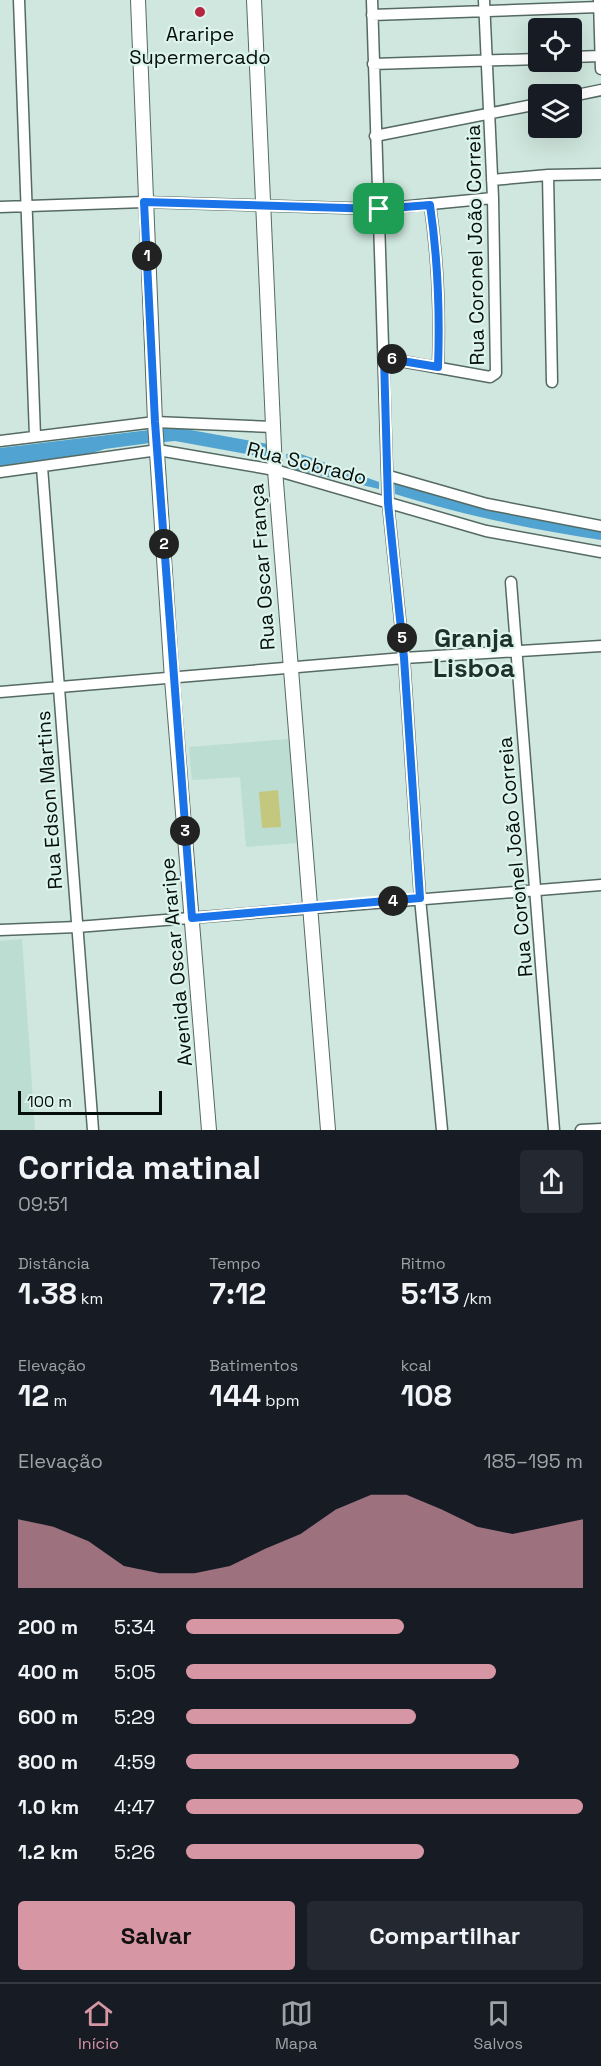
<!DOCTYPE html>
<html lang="pt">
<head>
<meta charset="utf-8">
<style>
	:root { --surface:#171b24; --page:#242831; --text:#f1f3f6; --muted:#9ea1a6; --line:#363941; --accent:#d796a4 }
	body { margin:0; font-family:"Space Grotesk",sans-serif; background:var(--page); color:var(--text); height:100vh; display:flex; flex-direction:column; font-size:22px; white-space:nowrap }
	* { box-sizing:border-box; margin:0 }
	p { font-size:20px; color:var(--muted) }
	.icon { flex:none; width:33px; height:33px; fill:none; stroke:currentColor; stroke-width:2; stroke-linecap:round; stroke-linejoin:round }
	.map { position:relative; height:1130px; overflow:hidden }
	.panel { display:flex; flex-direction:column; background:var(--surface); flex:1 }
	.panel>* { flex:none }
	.buttons { position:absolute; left:528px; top:18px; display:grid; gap:12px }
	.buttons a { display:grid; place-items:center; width:54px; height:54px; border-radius:6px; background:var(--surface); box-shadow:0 6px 24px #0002; font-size:30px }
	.scale { position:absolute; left:18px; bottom:15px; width:144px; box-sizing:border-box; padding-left:6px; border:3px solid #060e0b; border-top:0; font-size:16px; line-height:21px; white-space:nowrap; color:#060e0b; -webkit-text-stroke:4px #dcf4ec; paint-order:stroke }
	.pin { position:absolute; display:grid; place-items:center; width:51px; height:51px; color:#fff; margin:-26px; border-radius:12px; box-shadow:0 3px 9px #0006 }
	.km { position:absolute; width:30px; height:30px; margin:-15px; border-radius:50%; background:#222; color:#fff; font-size:16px; line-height:30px; text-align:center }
	.round { display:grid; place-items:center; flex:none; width:63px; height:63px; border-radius:6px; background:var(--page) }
	.head { display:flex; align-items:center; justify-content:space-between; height:102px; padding:0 18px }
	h1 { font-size:33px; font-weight:700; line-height:45px }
	.metrics { display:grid; grid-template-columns:repeat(3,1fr); gap:9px; height:102px; padding:6px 18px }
	.metrics div { display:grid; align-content:center }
	.metrics b { font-size:30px; font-weight:700 }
	.metrics small { font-size:16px; font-weight:400 }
	.metrics p { font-size:16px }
	.chart { height:168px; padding:12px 18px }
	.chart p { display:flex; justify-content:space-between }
	.chart svg { width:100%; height:108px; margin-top:6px; fill:var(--accent); opacity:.7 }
	.button { display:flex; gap:12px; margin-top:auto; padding:12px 18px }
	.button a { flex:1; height:69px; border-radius:6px; background:var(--accent); color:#111; font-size:24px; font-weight:700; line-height:69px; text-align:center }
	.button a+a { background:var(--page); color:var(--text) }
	ul { padding:0 18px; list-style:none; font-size:20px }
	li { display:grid; grid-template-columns:96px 72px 1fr; align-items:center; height:45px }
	li i { height:15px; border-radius:8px; background:var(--accent) }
	.dock { display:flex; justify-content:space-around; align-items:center; height:84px; border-top:2px solid var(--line); background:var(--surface); font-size:16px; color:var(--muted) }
	.dock a { display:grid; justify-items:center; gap:3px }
	.dock .active { color:var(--accent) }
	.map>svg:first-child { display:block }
</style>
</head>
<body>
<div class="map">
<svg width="601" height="1130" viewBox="0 0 601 1130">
	<rect width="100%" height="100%" fill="#cfe7de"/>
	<path fill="#bcddd2" d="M289,739L297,843L246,847L240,777L192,780L189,747Z
		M22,939L35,1130H0V941Z"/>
	<path fill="#c4c77e" d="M278,790L281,827L262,828L259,792Z"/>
	<path fill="#51a4d1" d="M174,427L268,444V458L175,441L164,442L162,429Z
		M149,430L150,443L105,449L68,461L0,467V448Z
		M298,453L379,482V489L297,470L287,462L286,454Z
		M394,480L601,528V540C531,529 462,515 395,494Z"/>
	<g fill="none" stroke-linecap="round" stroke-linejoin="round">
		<g stroke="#556a63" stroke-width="13">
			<path id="street" d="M19,0L35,436
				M372,0L388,503L404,658L420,898L442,1130
				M599,0L601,69
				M372,15L599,7
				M572,57L600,56
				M373,64L538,59
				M572,96L601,90
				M375,136L538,104
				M548,175L552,382
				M492,180L548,175L601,174
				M430,205C438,260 440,312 438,367
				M0,207L144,202L379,209L493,198
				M384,358L490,377L496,373L493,198L484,0
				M0,441L155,422L273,427
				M42,467L93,1130
				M0,472L158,450L275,470L486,531L601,552
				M389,476L487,504L601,526
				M511,582L554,1130
				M0,692L404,658L601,646
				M0,930L77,927L601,885
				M581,1130L601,1129"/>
		</g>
		<g stroke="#556a63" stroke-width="16">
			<path id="secondary" d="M138,0L155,422L172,679L209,1130
				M254,0L275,470L328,1130"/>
		</g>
		<use href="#street" stroke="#fff" stroke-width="10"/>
		<use href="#secondary" stroke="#fff" stroke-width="14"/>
	</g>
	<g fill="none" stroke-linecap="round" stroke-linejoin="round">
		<g stroke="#fff" stroke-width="12">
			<path id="route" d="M144,202L379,209L430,205C438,260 440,312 438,367L384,358L388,503L404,658L420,898L192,918L155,422Z"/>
		</g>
		<use href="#route" stroke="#1a73e8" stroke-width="8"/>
	</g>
	<circle fill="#b72540" stroke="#dcf4ec" stroke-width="2" cx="200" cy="12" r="6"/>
	<g text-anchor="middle" stroke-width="4.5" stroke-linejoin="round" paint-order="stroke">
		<g font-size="20" fill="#060e0b" stroke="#dcf4ec">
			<text x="200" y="41">Araripe<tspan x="200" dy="23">Supermercado</tspan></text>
		</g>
		<g font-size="20" fill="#060e0b" stroke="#dcf4ec">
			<text transform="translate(475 245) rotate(-91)" y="7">Rua Coronel João Correia</text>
			<text transform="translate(307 463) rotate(14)" y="7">Rua Sobrado</text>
			<text transform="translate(262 567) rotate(-94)" y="7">Rua Oscar França</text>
			<text transform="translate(49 800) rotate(-94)" y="7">Rua Edson Martins</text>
			<text transform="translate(515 857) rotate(-95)" y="7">Rua Coronel João Correia</text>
			<text transform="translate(176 962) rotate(-95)" y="7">Avenida Oscar Araripe</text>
		</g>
		<g font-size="26" font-weight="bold" fill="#1d312a" stroke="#dcf4ec">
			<text x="474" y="647">Granja<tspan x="474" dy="30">Lisboa</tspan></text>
		</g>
	</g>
</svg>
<div class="buttons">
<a><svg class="icon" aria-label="locate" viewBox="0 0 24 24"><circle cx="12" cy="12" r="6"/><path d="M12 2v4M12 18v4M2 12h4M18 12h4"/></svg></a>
<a><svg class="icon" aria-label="layers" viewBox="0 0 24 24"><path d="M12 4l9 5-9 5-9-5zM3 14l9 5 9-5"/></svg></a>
</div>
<div class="scale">100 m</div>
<div class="pin" style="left:379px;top:209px;background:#1e9e55"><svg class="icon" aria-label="arrive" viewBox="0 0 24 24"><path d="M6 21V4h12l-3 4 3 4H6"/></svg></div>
<b class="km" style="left:147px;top:256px">1</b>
<b class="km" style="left:164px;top:544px">2</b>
<b class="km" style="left:185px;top:831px">3</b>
<b class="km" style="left:393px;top:901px">4</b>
<b class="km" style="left:402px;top:638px">5</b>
<b class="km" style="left:392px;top:359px">6</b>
</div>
<section class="panel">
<div class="head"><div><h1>Corrida matinal</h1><p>09:51</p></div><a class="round"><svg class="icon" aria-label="share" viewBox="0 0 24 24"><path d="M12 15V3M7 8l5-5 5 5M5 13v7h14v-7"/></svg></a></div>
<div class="metrics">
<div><p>Distância</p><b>1.38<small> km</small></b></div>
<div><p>Tempo</p><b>7:12</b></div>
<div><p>Ritmo</p><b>5:13<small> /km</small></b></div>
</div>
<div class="metrics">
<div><p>Elevação</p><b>12<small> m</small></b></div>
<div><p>Batimentos</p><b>144<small> bpm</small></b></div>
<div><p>kcal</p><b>108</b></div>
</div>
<div class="chart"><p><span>Elevação</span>185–195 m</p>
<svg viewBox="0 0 160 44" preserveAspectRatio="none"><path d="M0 44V16L10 19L20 25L30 35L40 38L50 38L60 35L70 28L80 22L90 12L100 6L110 6L120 12L130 19L140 22L150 19L160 16V44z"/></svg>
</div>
<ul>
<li><b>200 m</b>5:34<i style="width:55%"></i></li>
<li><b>400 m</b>5:05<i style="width:78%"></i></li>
<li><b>600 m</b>5:29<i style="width:58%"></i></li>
<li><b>800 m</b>4:59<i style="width:84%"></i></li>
<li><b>1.0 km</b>4:47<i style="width:100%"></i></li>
<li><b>1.2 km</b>5:26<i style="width:60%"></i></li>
</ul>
<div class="button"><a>Salvar</a><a>Compartilhar</a></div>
</section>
<nav class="dock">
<a class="active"><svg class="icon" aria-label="home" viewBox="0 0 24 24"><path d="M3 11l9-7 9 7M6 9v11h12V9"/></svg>Início</a>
<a><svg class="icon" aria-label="map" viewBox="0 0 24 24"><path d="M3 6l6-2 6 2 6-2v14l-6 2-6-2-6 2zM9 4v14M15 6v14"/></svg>Mapa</a>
<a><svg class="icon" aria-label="saved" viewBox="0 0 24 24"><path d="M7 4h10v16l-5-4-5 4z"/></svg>Salvos</a>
</nav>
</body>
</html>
